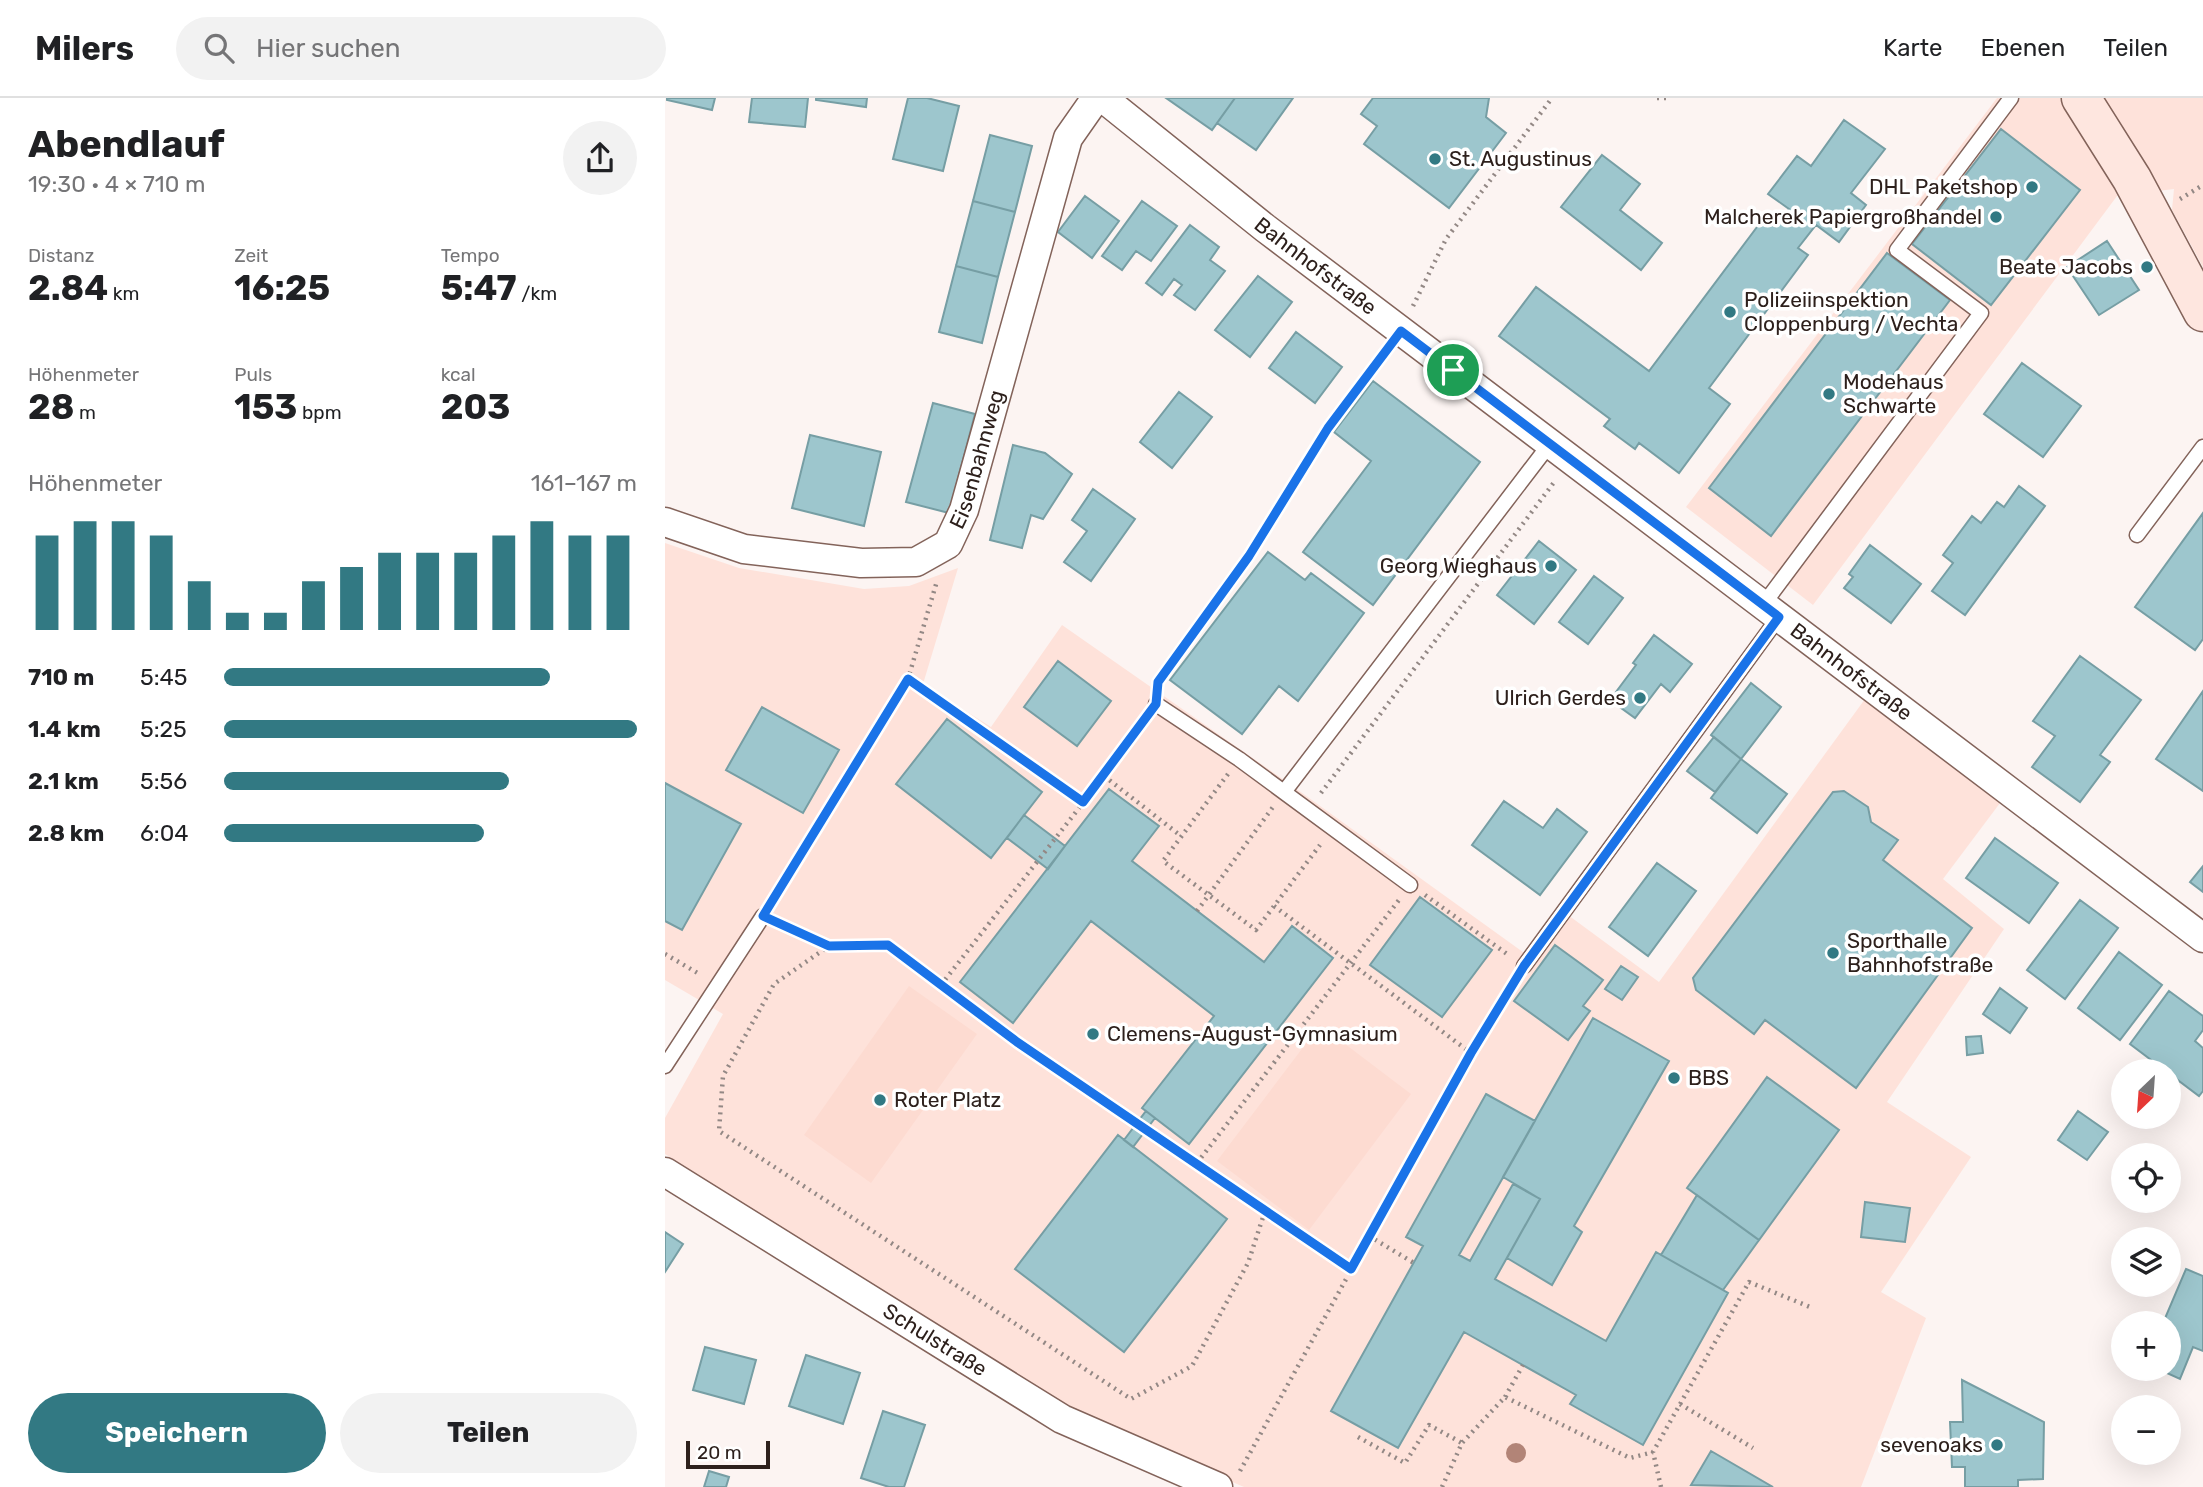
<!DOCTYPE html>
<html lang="de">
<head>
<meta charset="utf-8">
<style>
	:root { --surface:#fff; --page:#f2f2f2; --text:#202124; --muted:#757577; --line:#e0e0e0; --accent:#327983 }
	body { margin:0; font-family:Rubik,sans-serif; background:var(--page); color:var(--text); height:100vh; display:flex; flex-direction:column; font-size:26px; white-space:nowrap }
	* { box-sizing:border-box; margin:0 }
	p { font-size:23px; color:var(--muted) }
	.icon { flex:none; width:38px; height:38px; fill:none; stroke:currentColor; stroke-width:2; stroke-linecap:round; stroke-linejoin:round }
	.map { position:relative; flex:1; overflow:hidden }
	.details { display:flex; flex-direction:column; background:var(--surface); width:665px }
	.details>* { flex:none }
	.needle { width:46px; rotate:205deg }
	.tools { position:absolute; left:1446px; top:961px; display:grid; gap:14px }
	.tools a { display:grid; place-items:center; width:70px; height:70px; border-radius:50%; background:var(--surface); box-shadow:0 7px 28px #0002; font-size:35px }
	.scale { position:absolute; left:21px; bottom:18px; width:84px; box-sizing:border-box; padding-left:7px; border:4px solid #2d201c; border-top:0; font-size:19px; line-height:24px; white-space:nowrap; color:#2d201c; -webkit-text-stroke:5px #fff; paint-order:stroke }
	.pin { position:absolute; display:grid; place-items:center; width:60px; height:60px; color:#fff; margin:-30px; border:4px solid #fff; border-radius:50%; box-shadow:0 2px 7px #0007 }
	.round { display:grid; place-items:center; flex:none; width:74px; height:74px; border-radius:37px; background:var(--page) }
	.summary { display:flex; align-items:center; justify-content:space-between; height:119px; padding:0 28px }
	h1 { font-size:38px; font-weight:700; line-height:52px }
	.metrics { display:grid; grid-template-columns:repeat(3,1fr); gap:10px; height:119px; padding:7px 28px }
	.metrics div { display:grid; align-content:center }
	.metrics b { font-size:35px; font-weight:700 }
	.metrics small { font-size:19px; font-weight:400 }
	.metrics p { font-size:19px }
	.chart { height:196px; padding:14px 28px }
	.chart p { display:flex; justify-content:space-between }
	.chart svg { width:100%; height:126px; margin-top:7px; stroke:var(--accent); stroke-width:6 }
	.cta { display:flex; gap:14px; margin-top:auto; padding:14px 28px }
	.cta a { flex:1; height:80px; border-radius:42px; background:var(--accent); color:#fff; font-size:28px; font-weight:700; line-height:80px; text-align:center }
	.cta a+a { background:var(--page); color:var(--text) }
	ul { padding:0 28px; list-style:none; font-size:23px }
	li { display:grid; grid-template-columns:112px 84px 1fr; align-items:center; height:52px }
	li i { height:18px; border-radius:9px; background:var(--accent) }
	header { display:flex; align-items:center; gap:42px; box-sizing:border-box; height:98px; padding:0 35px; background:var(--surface); border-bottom:2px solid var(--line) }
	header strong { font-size:33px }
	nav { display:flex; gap:38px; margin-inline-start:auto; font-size:24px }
	.search { width:490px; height:63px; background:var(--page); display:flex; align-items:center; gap:18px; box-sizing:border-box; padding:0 24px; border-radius:38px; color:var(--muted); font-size:26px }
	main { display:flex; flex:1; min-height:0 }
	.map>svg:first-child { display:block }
</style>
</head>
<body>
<header>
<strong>Milers</strong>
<div class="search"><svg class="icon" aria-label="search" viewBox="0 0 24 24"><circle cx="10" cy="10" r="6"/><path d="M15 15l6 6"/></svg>Hier suchen</div>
<nav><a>Karte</a><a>Ebenen</a><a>Teilen</a></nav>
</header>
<main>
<section class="details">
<div class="summary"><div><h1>Abendlauf</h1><p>19:30 · 4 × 710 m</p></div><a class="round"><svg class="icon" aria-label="share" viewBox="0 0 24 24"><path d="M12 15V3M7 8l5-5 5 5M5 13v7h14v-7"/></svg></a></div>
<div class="metrics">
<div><p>Distanz</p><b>2.84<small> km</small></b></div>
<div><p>Zeit</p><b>16:25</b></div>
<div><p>Tempo</p><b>5:47<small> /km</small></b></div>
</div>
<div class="metrics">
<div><p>Höhenmeter</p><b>28<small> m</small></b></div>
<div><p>Puls</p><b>153<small> bpm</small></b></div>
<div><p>kcal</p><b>203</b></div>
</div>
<div class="chart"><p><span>Höhenmeter</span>161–167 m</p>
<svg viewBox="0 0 160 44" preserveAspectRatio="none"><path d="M5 44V11M15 44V6M25 44V6M35 44V11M45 44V27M55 44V38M65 44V38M75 44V27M85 44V22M95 44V17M105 44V17M115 44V17M125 44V11M135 44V6M145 44V11M155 44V11"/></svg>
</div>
<ul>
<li><b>710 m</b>5:45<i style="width:79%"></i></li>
<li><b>1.4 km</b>5:25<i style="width:100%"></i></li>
<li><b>2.1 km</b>5:56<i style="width:69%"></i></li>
<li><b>2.8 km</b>6:04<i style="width:63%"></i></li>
</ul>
<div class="cta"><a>Speichern</a><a>Teilen</a></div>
</section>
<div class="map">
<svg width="1538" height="1389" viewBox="0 0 1538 1389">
	<rect width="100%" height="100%" fill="#fcf4f2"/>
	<path fill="#fee2da" d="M1332,0H1538V169L1507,112L1509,91L1452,98L1148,507L1021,409Z
		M0,445L74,470L199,491L244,488L293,470L258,586L326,629L397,527L619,682L869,862L903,817L994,884L1200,601L1335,705L1278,781L1339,831L1222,1004L1306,1059L1216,1194L1261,1220L1196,1389H579L400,1312L0,1056V1020L58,916L0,882Z"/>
	<path fill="#fddbd1" d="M244,888L312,936L206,1085L139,1037Z
		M655,927L746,996L644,1132L552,1063Z"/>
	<path fill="#9dc6cd" stroke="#769ea4" stroke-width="2" d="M2,0H50L47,12L2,2Z
		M87,0H143L140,29L84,24Z
		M151,0H202L201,9L151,2Z
		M243,0H262L294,8L278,73L228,61Z
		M501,0H570L547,32Z
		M570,0H628L591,52L552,25Z
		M708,0H824L821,19L841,35L784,110L699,46L712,28L696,16Z
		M1179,22L1220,51L1186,95L1201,107L1174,144L1151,127L1133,150L1143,157L1044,290L1065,306L1014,375L974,345L970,351L955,340L939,328L945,321L834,238L871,189L984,273L1098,121L1110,129L1124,111L1103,96L1132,58L1146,68Z
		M1336,31L1415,92L1326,207L1247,146Z
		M325,37L367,48L350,114L308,103Z
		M937,57L975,86L955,112L997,145L976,172L896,109Z
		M420,98L454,123L427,160L393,134Z
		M308,103L350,114L333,179L291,168Z
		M477,103L512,128L486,163L471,153L457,172L437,158Z
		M525,127L554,149L545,162L560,173L530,212L509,197L517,187L509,181L497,197L481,185Z
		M1442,143L1474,192L1434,217L1402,169Z
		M1222,155L1285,202L1106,438L1044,390Z
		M291,168L333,179L317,245L274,234Z
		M593,178L627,204L585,259L550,232Z
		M631,234L677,269L650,305L604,270Z
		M1357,265L1416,308L1378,359L1319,316Z
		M708,283L815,364L708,507L638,454L706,363L669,334Z
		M514,294L547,319L507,370L475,344Z
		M268,305L310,316L284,415L241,404Z
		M145,337L216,354L199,428L127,410Z
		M348,347L380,355L407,376L378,421L366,417L357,450L325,442Z
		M1354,388L1380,408L1300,517L1267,493L1288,465L1278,457L1307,418L1316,425L1332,404L1339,409Z
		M428,391L470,421L426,483L399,464L422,433L407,422Z
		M1538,415V541L1530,552L1470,509Z
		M874,443L911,472L869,526L832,497Z
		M1205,447L1256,486L1226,525L1179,490L1188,479L1184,476Z
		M603,454L640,482L646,475L699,515L633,603L614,588L577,636L505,582Z
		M929,478L958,500L923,546L894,524Z
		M989,537L1027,566L1005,594L996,586L970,620L945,602L971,567L968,565Z
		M1415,558L1476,602L1435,657L1445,664L1415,704L1367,669L1390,638L1368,623Z
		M393,563L446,603L412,648L359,609Z
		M1086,585L1116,609L1076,661L1046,637Z
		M1538,593V693L1491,661Z
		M97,609L174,652L138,715L61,672Z
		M282,621L377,694L326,760L231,686Z
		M1049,639L1076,661L1050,694L1022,673Z
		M1076,661L1122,696L1092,735L1046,700Z
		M0,685L76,726L17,832L0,823Z
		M444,691L494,728L467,763L599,864L627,828L668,860L524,1046L477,1010L549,918L426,823L348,925L295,884Z
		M1179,693L1203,709L1206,724L1233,742L1218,762L1307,830L1191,990L1100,922L1089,936L1031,892L1028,880L1168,694Z
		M839,703L878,730L892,711L922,734L875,797L807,747Z
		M359,717L400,748L383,771L342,740Z
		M1330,740L1393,785L1364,825L1301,780Z
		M992,765L1031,793L983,858L944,829Z
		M1538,768V794L1525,784Z
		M755,799L827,852L777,919L705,867Z
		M1415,802L1453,830L1400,901L1362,872Z
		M890,847L938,882L918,908L925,913L903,942L849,903Z
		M1454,854L1497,887L1455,942L1413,910Z
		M956,868L973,879L957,902L940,891Z
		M1335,890L1362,910L1345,935L1318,916Z
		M1504,893L1538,918V932L1530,943L1538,950V993L1534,998L1465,946Z
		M928,920L1004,963L909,1128L917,1134L887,1187L842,1160L875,1101L838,1079Z
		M1316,938L1318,955L1302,957L1301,939Z
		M1102,979L1174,1032L1094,1142L1022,1090Z
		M821,996L870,1023L794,1157L805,1163L848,1086L875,1101L830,1181L941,1243L991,1154L1063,1195L978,1347L905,1306L911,1297L799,1234L733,1350L666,1313L758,1148L741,1139Z
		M481,1013L490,1020L468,1049L459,1042Z
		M1413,1013L1443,1034L1422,1062L1393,1042Z
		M453,1037L562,1121L459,1254L350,1171Z
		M1032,1097L1094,1142L1058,1192L996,1157Z
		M1200,1104L1245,1110L1240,1144L1196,1139Z
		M0,1134L18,1146L0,1174Z
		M1521,1171L1538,1178V1253L1528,1249L1515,1281L1491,1270H1503V1225H1498Z
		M40,1249L91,1262L79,1306L28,1292Z
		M141,1257L195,1275L178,1326L124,1308Z
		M1297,1282L1379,1324L1378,1381L1353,1382V1389H1300V1369H1287L1285,1324H1298Z
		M218,1313L260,1327L239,1389H224L196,1380Z
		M1046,1353L1108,1389L1026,1387Z
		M44,1373L64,1379L61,1389H39Z"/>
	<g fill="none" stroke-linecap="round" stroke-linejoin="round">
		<g stroke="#83635a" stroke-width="17">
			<path id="lane" d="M1472,437L1538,349
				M1098,507L1316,215L1232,152L1346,0
				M491,606L574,661L745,787
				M619,694L884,347
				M859,868L1114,519
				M0,968L98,818"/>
		</g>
		<g stroke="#83635a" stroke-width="31">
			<g id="street">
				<path id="s1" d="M438,0L600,130L1538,840"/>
				<path id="s2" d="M0,424L79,451L196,465L251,464L283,446L299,412L403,40L431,0"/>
				<path id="s3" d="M0,1074L397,1321L553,1389"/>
			</g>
		</g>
		<g stroke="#83635a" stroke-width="41">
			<path id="secondary" d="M1416,0L1467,81L1538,214"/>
		</g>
		<path stroke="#938885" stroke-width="4.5" stroke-dasharray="2 5" stroke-linecap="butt" d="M992,0H1001
			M1515,101L1538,87
			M748,208L781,141L887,0
			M243,581L418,704
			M493,588L584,458L663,330L720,254
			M563,676L498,763L591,832L655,747
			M439,678L516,738
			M656,695L890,383
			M760,797L842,856
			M107,803L243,581L272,483
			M609,808L806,955
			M532,813L608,709
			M115,826L164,848
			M223,847L352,945L600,1113L583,1165L527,1268L466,1301L54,1033L58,978L109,886L164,848Z
			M0,856L36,877
			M276,887L439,678L480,621
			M532,1065L734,802
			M600,1113L686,1171
			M704,1138L749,1165
			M840,1299L858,1267
			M1015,1306L1088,1350
			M693,1339L740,1365L764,1327L797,1345
			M575,1373L806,955L850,883
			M777,1389L797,1345L840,1299L965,1360L988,1354
			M996,1389L988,1354L1084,1184L1145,1209"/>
		<use href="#lane" stroke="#fff" stroke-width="14"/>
		<use href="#street" stroke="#fff" stroke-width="28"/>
		<use href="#secondary" stroke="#fee6df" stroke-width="38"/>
	</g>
	<circle fill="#b28477" cx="851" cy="1355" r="10"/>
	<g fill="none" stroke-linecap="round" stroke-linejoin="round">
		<g stroke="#fff" stroke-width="14">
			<path id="route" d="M736,233L1114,519L859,868L806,955L686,1171L352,944L223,847L164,848L98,818L243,581L418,704L491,606L493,584L584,458L663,330Z"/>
		</g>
		<use href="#route" stroke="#1a73e8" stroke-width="9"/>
	</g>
	<g fill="#327983" stroke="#fff" stroke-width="2.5">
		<circle cx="770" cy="61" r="7"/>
		<circle cx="1367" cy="89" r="7"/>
		<circle cx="1331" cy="119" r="7"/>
		<circle cx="1482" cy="169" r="7"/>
		<circle cx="1065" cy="214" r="7"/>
		<circle cx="1164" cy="296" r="7"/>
		<circle cx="886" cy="468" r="7"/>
		<circle cx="975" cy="600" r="7"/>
		<circle cx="1168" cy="855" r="7"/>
		<circle cx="428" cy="936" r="7"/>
		<circle cx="1009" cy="980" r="7"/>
		<circle cx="215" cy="1002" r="7"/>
		<circle cx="1332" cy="1347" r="7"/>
	</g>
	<g text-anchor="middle" stroke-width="7" stroke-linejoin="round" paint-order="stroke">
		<g font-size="21" fill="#2d201c" stroke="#fff" text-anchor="start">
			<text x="784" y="68">St. Augustinus</text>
			<text x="1353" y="96" text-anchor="end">DHL Paketshop</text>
			<text x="1317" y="126" text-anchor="end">Malcherek Papiergroßhandel</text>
			<text x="1468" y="176" text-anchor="end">Beate Jacobs</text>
			<text x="1079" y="209">Polizeiinspektion<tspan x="1079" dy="24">Cloppenburg / Vechta</tspan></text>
			<text x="1178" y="291">Modehaus<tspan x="1178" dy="24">Schwarte</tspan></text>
			<text x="872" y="475" text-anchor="end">Georg Wieghaus</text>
			<text x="961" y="607" text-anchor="end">Ulrich Gerdes</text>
			<text x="1182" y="850">Sporthalle<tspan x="1182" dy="24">Bahnhofstraße</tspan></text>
			<text x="442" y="943">Clemens-August-Gymnasium</text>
			<text x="1023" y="987">BBS</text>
			<text x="229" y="1009">Roter Platz</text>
			<text x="1318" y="1354" text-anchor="end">sevenoaks</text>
		</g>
		<g font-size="21" fill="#2d201c" stroke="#fff">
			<text dy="7" stroke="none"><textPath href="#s1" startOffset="271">Bahnhofstraße</textPath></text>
			<text dy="7" stroke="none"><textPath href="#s2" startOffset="383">Eisenbahnweg</textPath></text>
			<text dy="7" stroke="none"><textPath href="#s1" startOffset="943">Bahnhofstraße</textPath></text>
			<text dy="7" stroke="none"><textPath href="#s3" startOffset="318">Schulstraße</textPath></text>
		</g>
	</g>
</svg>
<div class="tools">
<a><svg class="needle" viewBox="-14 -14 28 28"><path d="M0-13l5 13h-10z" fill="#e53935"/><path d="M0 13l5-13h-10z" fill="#757577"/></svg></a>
<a><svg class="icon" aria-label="locate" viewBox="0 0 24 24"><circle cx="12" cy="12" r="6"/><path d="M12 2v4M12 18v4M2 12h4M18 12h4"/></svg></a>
<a><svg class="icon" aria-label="layers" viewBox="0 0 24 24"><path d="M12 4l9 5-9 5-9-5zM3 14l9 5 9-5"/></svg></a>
<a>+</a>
<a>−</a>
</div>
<div class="scale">20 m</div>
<div class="pin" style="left:788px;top:272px;background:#1e9e55"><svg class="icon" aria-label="arrive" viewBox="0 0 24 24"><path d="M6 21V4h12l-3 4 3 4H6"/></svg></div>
</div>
</main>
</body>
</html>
